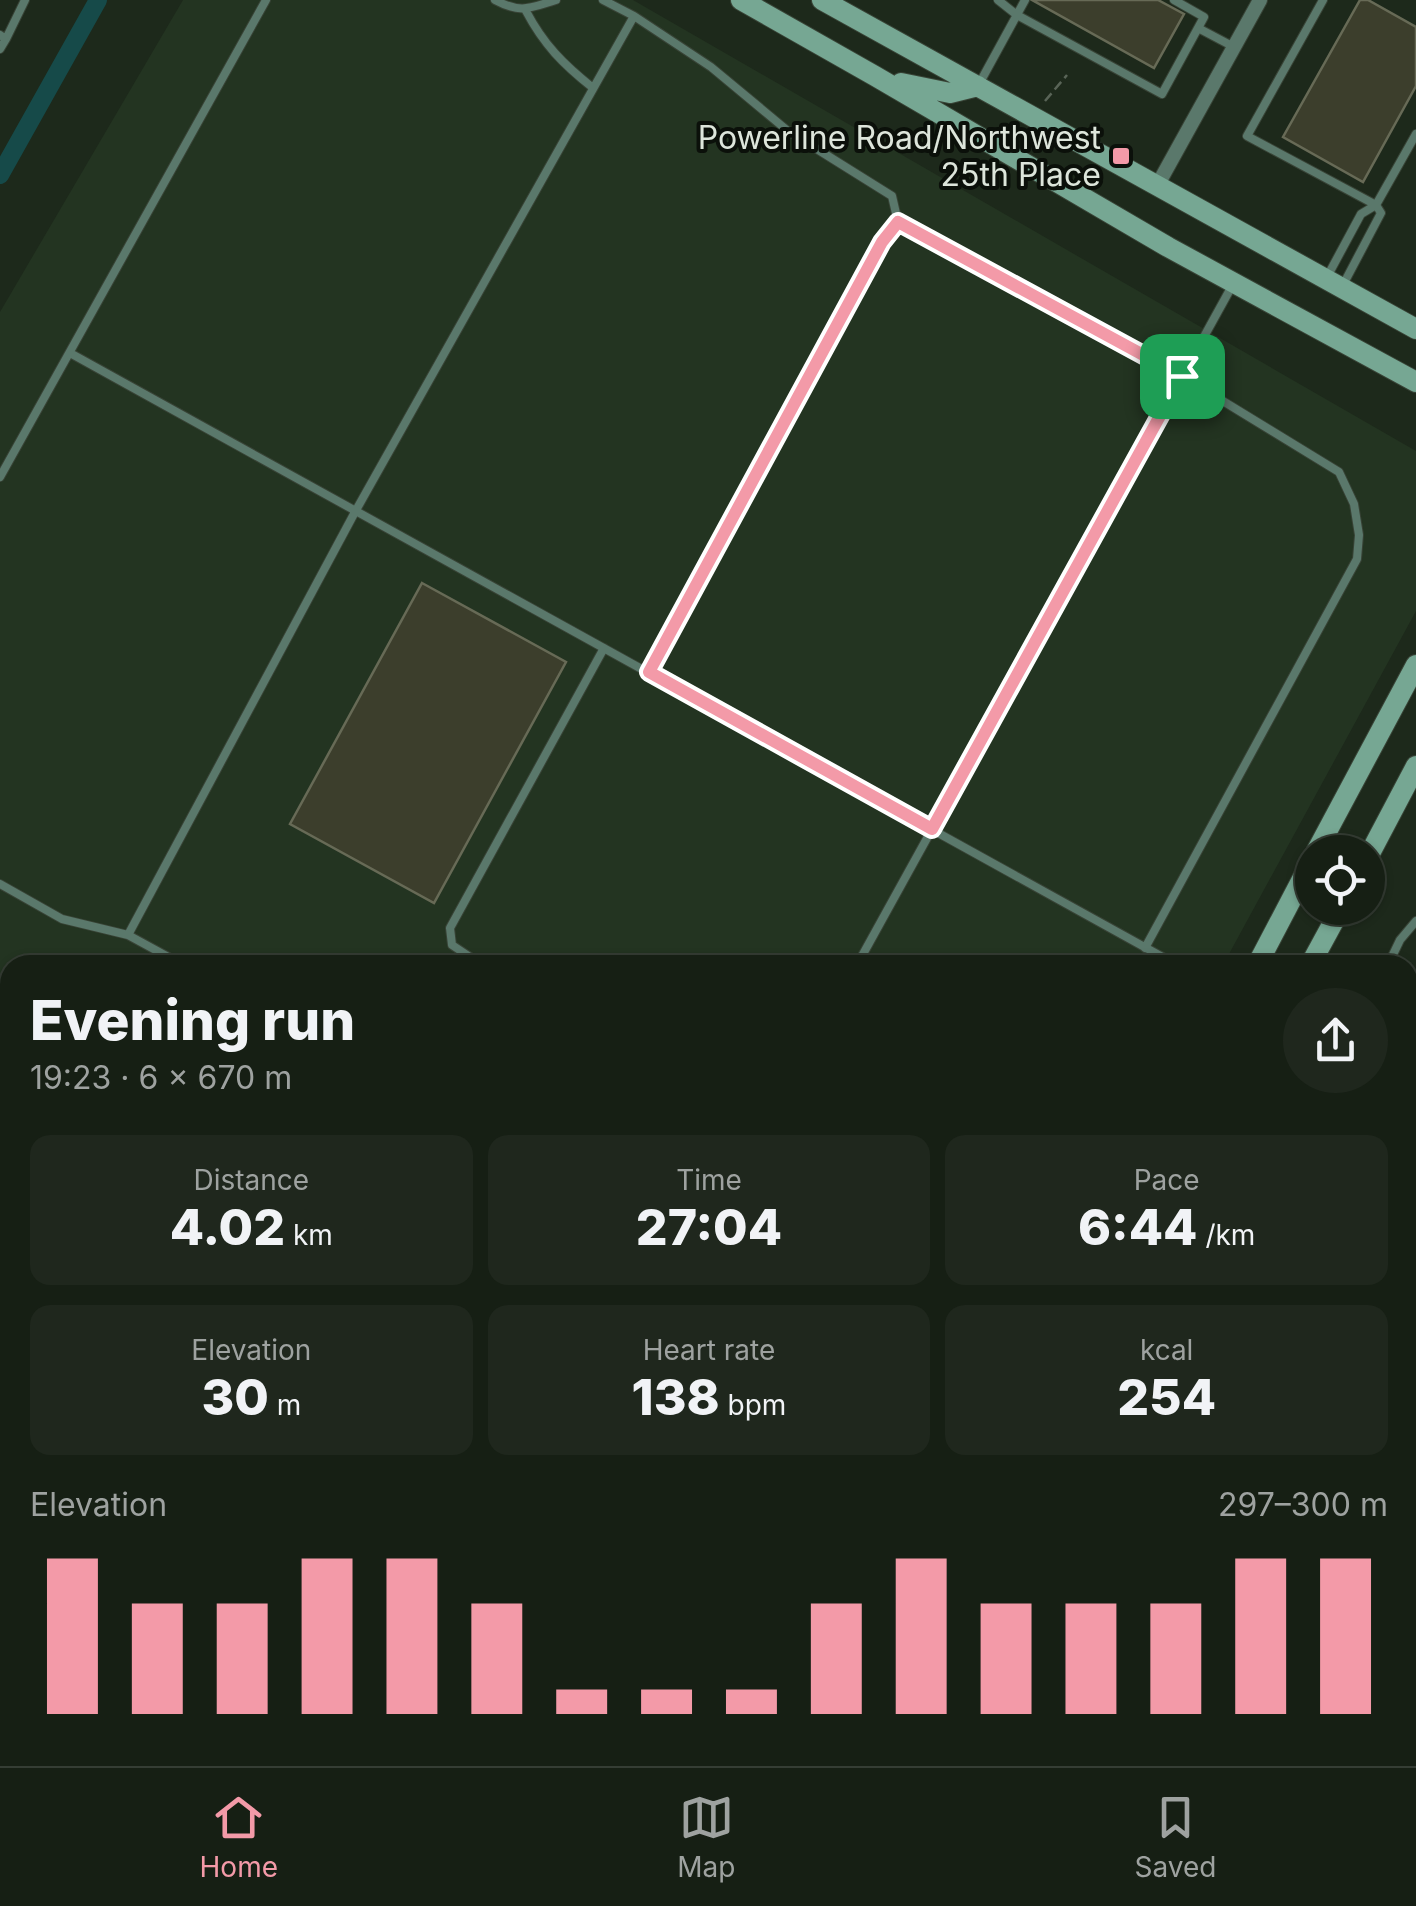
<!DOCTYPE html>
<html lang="en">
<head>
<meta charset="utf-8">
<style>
	:root { --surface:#161f14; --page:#1f271d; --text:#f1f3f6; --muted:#9ea2a0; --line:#353d34; --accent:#f39aa8 }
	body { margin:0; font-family:Inter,sans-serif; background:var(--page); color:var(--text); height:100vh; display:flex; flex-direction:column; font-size:38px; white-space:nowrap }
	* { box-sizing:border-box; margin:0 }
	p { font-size:32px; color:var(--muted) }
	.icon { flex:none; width:55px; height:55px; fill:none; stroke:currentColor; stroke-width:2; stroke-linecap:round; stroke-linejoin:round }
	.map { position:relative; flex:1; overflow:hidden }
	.side { position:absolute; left:0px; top:955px; width:1418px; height:812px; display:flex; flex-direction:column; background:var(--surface); border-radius:30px 30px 0 0; box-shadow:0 2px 8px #0004,0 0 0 2px var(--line) }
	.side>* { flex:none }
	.tools { position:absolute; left:1295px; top:835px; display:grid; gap:20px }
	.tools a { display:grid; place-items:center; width:90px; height:90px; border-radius:50%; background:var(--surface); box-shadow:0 2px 8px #0004,0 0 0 2px var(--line); font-size:50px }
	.pin { position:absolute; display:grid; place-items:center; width:85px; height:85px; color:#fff; margin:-42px; border-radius:20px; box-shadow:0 5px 15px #0006 }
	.round { display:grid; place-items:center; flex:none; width:105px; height:105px; border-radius:52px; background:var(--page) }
	.head { display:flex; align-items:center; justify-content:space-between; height:170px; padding:0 30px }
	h1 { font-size:55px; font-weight:800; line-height:75px }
	.metrics { display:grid; grid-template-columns:repeat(3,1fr); gap:15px; height:170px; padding:10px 30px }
	.metrics div { display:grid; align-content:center; border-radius:20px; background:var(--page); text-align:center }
	.metrics b { font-size:50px; font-weight:800 }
	.metrics small { font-size:28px; font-weight:400 }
	.metrics p { font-size:28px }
	.chart { height:280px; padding:20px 30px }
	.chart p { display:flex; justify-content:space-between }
	.chart svg { width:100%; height:180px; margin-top:10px; stroke:var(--accent); stroke-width:6 }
	.menu { display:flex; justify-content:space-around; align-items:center; height:140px; border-top:2px solid var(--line); background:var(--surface); font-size:28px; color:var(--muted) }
	.menu a { display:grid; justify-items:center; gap:5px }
	.menu .on { color:var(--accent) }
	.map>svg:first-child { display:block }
</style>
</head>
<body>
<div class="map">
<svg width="1416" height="1766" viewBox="0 0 1416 1766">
	<rect width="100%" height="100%" fill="#1d291b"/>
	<path fill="#233421" d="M183,0H633L1416,451V611L1223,965H10V1266L0,1260V312Z"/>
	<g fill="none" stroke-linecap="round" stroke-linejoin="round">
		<path stroke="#164a49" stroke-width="18" d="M0,175L98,0
			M0,1308L10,1313"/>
	</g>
	<path fill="#3c3e2c" stroke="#676a56" stroke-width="2.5" d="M1032,0H1158L1184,14L1154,68Z
		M1360,0H1368L1416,27V86L1363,182L1283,137Z
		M422,583L566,662L434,903L290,824Z"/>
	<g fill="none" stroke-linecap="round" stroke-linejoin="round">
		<g stroke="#384336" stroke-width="10">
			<path id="service" d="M495,0C521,14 530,8 556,0
				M603,0L634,16L711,67L788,131L892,196L898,222L1182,376L1339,472L1354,504L1359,535L1357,559L1145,948
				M998,0L1017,15L1162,94L1204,17L1174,0
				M1323,0L1247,136L1376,205
				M526,11C544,45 563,64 593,88
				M1198,28L1234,47
				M0,35L6,39L0,49
				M6,39L25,0
				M978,86L1025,0
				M1327,277L1361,214L1376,205L1416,134
				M1343,285L1381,213L1376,205
				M70,353L1177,965
				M0,477L266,0
				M649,672L881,242L898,222
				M0,884L62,919L128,935L183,965
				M128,935L355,512L634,16
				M482,965L452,945L450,928L604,648
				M857,965L1232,286
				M1388,965L1400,940L1416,921
				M1408,979L1416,984
				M1408,1165L1416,1170
				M0,1243L10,1248
				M1408,1273L1416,1277
				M0,1562L10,1544
				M400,1766L411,1758
				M956,1766V1758
				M1106,1766L1115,1758"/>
		</g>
		<g stroke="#384336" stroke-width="16">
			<path id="minor" d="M1157,186L1260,0"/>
		</g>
		<g stroke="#384336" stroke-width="22">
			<path id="secondary" d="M741,0L875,76L1168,247L1416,382
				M822,0L1416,329
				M901,83L950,93L978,86
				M1316,852L1416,665
				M1368,857L1416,766
				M1257,965L1312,860
				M1310,965L1341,908
				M823,1766L827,1758
				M871,1766L875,1758"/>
		</g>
		<path stroke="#596457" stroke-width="2.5" stroke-dasharray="10 5" stroke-linecap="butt" d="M1045,101L1067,75
			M32,1766L37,1758"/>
		<use href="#service" stroke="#5a786b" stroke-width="8"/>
		<use href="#minor" stroke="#5a786b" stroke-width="14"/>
		<use href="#secondary" stroke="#76a793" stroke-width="20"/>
	</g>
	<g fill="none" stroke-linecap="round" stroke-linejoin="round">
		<g stroke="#fff" stroke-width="20">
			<path id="route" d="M898,222L1182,376L932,829L649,672L882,242Z"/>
		</g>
		<use href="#route" stroke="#f39aa8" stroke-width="12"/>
	</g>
	<rect fill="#f39aa8" stroke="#0b100a" stroke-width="4" x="1111" y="146" width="20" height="20" rx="5"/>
	<g text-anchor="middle" stroke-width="8" stroke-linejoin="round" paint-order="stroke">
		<g font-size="32" fill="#dde5db" stroke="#0b100a" text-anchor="end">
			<text x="1101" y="149">Powerline Road/Northwest<tspan x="1101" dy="37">25th Place</tspan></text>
		</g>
	</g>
</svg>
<div class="tools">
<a><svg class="icon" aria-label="locate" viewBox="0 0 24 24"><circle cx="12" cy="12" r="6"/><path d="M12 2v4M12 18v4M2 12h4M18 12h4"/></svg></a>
</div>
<div class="pin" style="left:1182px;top:376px;background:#1e9e55"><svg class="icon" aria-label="arrive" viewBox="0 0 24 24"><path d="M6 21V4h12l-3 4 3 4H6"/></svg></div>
<section class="side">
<div class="head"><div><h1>Evening run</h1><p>19:23 · 6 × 670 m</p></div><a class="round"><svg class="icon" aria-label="share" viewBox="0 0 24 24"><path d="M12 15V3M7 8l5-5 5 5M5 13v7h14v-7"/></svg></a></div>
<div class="metrics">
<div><p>Distance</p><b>4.02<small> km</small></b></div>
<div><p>Time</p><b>27:04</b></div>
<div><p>Pace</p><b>6:44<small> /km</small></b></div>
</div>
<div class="metrics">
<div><p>Elevation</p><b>30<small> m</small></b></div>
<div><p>Heart rate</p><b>138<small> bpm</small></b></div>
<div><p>kcal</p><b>254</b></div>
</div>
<div class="chart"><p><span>Elevation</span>297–300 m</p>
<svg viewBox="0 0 160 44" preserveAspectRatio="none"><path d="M5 44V6M15 44V17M25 44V17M35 44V6M45 44V6M55 44V17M65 44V38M75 44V38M85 44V38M95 44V17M105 44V6M115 44V17M125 44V17M135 44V17M145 44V6M155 44V6"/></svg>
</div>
</section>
</div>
<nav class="menu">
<a class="on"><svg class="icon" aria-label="home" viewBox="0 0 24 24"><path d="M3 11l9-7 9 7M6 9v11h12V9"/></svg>Home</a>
<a><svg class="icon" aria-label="map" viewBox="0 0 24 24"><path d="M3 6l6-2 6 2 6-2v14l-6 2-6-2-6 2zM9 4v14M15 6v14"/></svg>Map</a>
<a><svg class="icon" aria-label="saved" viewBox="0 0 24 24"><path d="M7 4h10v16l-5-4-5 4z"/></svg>Saved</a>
</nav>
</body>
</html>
